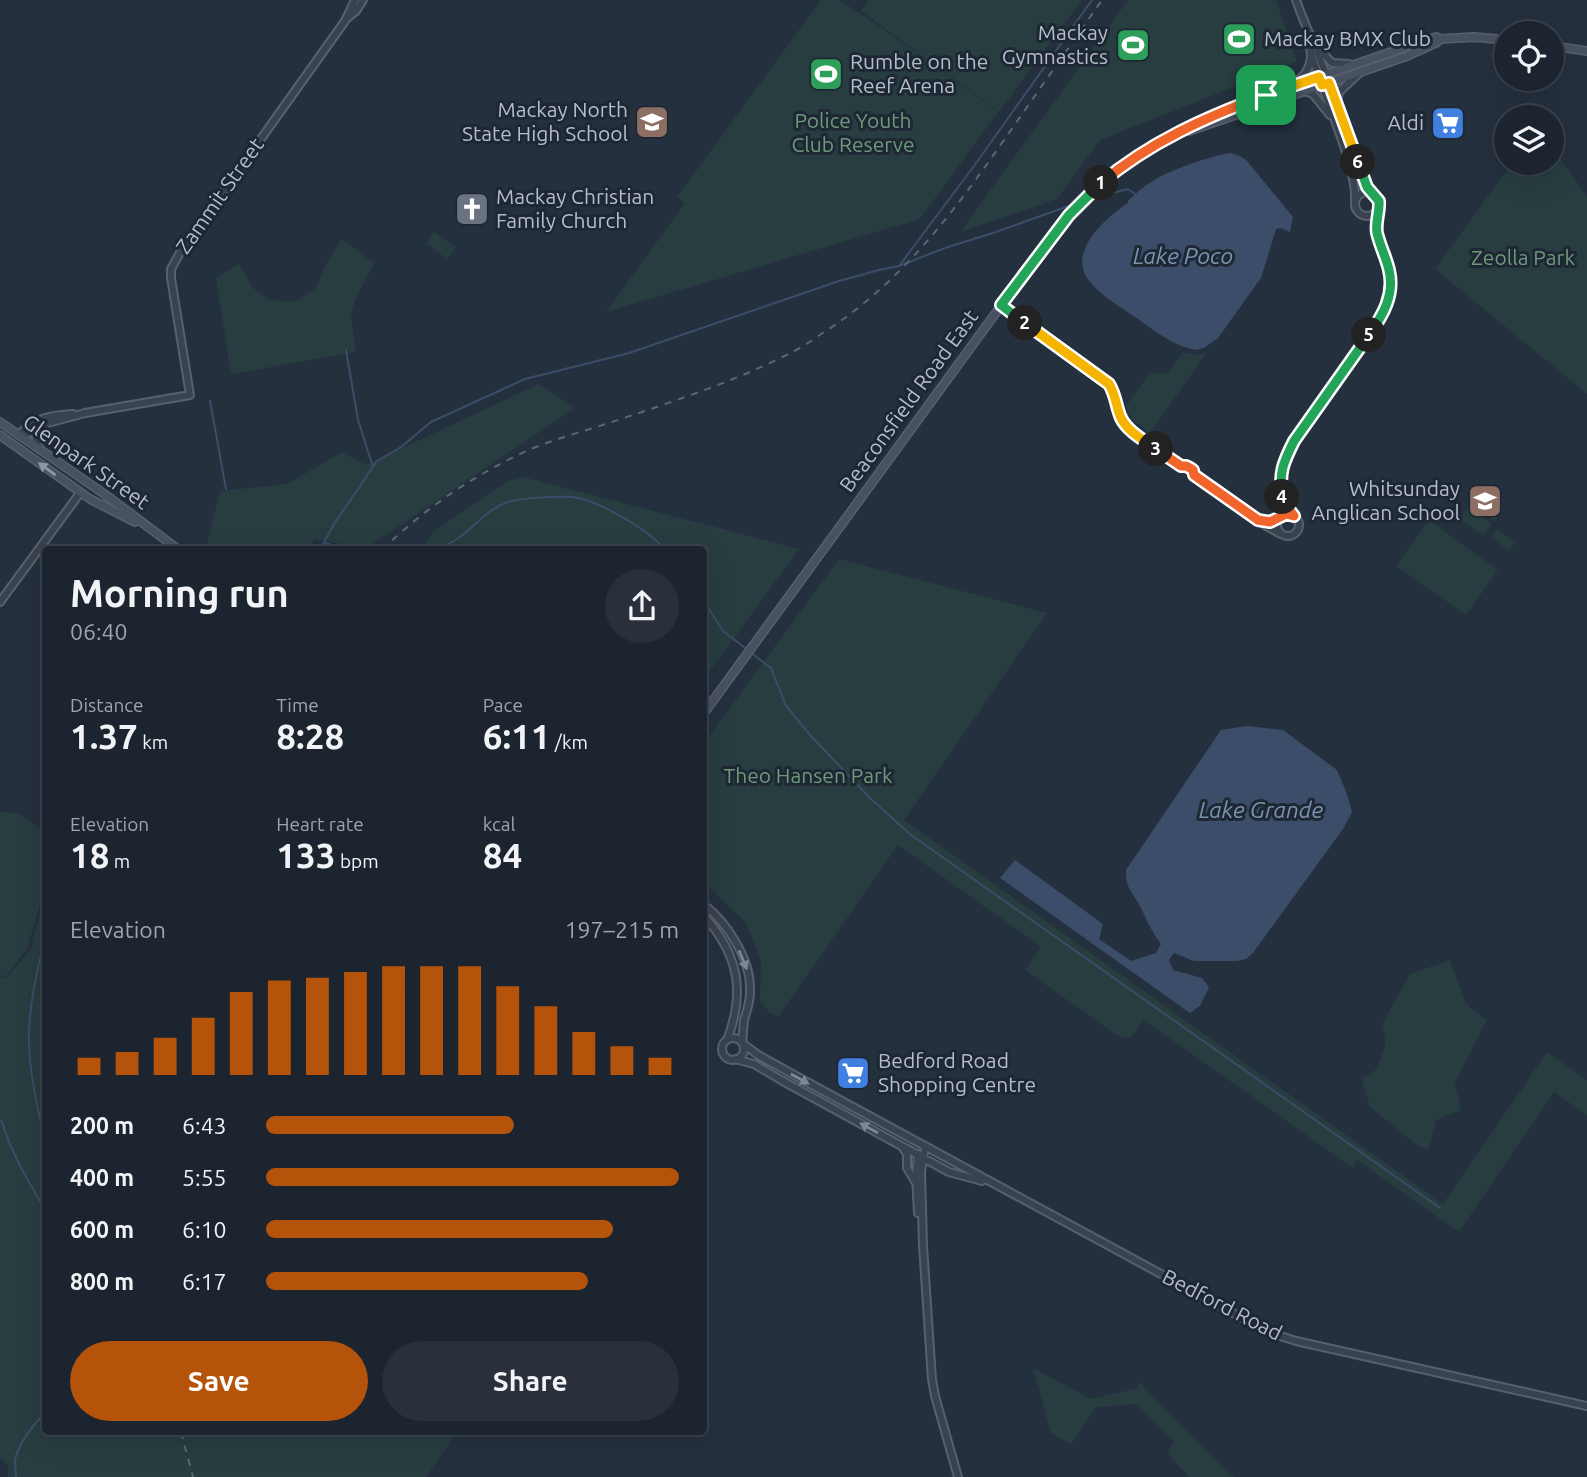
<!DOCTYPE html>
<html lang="en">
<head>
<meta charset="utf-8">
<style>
	:root { --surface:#1c242f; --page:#29303b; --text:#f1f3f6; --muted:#a0a4aa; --line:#3a414b; --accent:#b45309 }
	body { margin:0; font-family:Ubuntu,sans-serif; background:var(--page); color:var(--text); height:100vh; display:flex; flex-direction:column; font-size:26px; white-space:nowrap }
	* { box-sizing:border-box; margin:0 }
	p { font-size:23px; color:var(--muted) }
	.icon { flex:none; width:38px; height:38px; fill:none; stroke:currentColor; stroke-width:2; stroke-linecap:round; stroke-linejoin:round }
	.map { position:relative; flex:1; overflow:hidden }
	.side { position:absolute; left:42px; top:546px; width:665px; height:889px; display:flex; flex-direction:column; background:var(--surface); border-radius:7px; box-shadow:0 7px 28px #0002,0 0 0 2px var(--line) }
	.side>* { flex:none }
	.fabs { position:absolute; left:1494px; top:21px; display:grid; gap:14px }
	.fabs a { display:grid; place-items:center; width:70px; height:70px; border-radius:50%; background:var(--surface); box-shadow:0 7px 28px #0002,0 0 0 2px var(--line); font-size:35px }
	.pin { position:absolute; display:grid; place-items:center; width:60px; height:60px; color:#fff; margin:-30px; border-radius:14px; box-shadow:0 4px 10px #0006 }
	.km { position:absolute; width:35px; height:35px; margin:-18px; border-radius:50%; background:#222; color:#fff; font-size:19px; line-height:35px; text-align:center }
	.round { display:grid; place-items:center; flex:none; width:74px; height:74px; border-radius:37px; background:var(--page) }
	.summary { display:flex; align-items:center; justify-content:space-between; height:119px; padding:0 28px }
	h1 { font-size:38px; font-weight:600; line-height:52px }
	.figures { display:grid; grid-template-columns:repeat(3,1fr); gap:10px; height:119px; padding:7px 28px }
	.figures div { display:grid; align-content:center }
	.figures b { font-size:35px; font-weight:600 }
	.figures small { font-size:19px; font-weight:400 }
	.figures p { font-size:19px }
	.chart { height:196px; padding:14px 28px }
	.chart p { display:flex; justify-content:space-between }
	.chart svg { width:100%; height:126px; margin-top:7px; stroke:var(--accent); stroke-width:6 }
	.button { display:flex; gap:14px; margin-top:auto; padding:14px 28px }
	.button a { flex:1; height:80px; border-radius:42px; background:var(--accent); color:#fff; font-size:28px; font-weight:600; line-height:80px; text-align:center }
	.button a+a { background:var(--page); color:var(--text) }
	ul { padding:0 28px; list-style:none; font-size:23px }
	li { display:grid; grid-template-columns:112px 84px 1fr; align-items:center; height:52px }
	li i { height:18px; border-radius:9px; background:var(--accent) }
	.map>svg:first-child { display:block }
</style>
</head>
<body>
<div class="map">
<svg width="1587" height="1477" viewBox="0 0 1587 1477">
	<rect width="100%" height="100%" fill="#25303f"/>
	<path fill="#273d40" d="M821,0H839L875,23L998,112L920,219L606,312L685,203L677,197Z
		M869,0H1082L999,112L861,11Z
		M1128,0H1276L1297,62L1100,140L1057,199L960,232Z
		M1552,146L1587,197V394L1435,269L1512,163H1552Z
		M434,232L456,247L447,259L426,243Z
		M342,239L374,263L355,300L351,317L356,352L231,374L216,278L239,264L253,288L269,300L294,302L315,289L328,260Z
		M1183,352L1196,355L1207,352L1150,433L1132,420L1125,407L1150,373L1167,374Z
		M539,384L575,408L365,549L315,539L307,549L210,550L206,547L220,491L287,484L342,452L366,465Z
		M523,477L799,549L704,679V550L421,549L435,530L508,481Z
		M1478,493L1502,509L1494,521L1470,505Z
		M1468,508L1492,524L1484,536L1460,519Z
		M1429,520L1498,570L1466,615L1396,566Z
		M1497,529L1515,543L1509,551L1491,537Z
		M839,559L1047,613L904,820L1443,1204L1547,1052L1587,1080V1115L1554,1092L1459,1232L1357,1160L1354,1169L1144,1020L1130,1038L1123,1037L1115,1034L1025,970L1041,947L898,845L778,1017L770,1013L760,1001L761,960L746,923L712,890L704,884V743Z
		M4,812L17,813L42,829L45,842L46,884L27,949L6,976L0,977V813Z
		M45,891L46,1432H457L426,1477H8V1465L0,1458V979L7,977L31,949Z
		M1450,960L1466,1004L1487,1020L1455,1083L1461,1110L1436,1120L1428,1150L1418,1146L1370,1107L1362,1079L1377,1069L1386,1043L1382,1024L1410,974Z
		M1033,1368L1091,1399L1138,1388L1139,1382L1234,1477H1189L1167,1453L1174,1441L1137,1404L1096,1407L1071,1444L1051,1433Z"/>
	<path fill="#3b4d68" d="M1231,153L1240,156L1247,161L1293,217L1290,232L1281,228L1276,229L1261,278L1218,338L1204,348L1196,350C1173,346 1155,331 1135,317C1119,306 1096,293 1086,276C1070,249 1108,216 1128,203V201C1151,178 1168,172 1199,161C1210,158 1220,154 1231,153Z
		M1247,726L1283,730L1337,770L1347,794L1352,812L1343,829L1253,953L1246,959L1237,961H1194L1174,953L1169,960L1173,970L1202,978L1209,987L1200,1006L1190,1013L1000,878L1015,860L1103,924L1099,939L1131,961L1156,953L1161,944C1152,932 1147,921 1141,908C1133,892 1125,889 1126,870L1221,730Z"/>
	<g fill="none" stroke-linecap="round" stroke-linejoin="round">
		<path stroke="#3b4d68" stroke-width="2" d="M1093,198L1128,189L1135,194
			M899,266L974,166L1092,0
			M346,350L358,420L373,467
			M210,401L226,489
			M326,543L343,550
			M320,550L334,524L377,461L401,447L431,422L525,379L629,353L839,281L879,270L899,266L945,248L996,232L1074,204
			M425,550C432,548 440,547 446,545C470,535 483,510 508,502C521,498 558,496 572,497C596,499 651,531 665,550
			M704,601L723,631L745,648
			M750,652L771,668L786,706L811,736L870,798L911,835L1440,1208
			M46,935C37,970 28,1008 29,1044C30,1079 39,1113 46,1147
			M0,1120L2,1122C12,1155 28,1181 46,1211
			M46,1266V1268
			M16,1477C16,1472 15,1465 15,1460C18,1445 32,1426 42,1416L46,1417"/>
		<g stroke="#57606d" stroke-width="10">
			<path id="tertiary" d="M1296,0C1305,26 1317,49 1326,75
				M346,19L356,11L363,0
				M1308,37L1311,54L1319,77
				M1318,48L1332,63L1349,64
				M1293,83C1305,77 1311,68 1311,54
				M1329,83L1365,183L1373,193
				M1322,85C1332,115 1357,171 1355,201
				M1305,91L1313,94L1330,115
				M1337,102L1339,92L1359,73
				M1355 204a12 12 0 1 1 24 0a12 12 0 1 1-24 0Z
				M1001,305L1109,384C1121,404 1116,420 1137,436C1150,445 1164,457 1178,464C1183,466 1189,465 1193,470C1194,471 1194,473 1194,475L1266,526L1281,534
				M19,435C33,418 52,415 73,414
				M22,437L44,424L85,413L190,395L171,278V269L181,251L345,21L355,0
				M40,449C33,441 35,432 45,427
				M1277 525a11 11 0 1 1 22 0a11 11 0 1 1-22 0Z
				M1280,517L1282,498L1280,479L1284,460L1294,441L1379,320C1407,272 1371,255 1378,211
				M0,602L80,493
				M704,905C727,922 750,959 750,988C751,1000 747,1010 744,1020C743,1028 743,1035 742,1042
				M704,916C738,954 746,991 727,1040
				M722 1049a11 11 0 1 1 22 0a11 11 0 1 1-22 0Z
				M742,1043L758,1055L816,1087L1268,1332L1296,1341L1587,1406
				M735,1059L754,1064L781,1080L949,1172L982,1181
				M925,1147L921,1172L923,1246L932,1379L935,1396L958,1477
				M903,1148L907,1154V1168L916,1183
				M918,1154L916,1176L918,1213"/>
		</g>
		<g stroke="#57606d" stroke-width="10">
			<path id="secondary" d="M1552,46L1587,51
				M1189,131L1407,56L1436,43L1441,39L1474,37L1507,40
				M0,422L103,493L179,550
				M0,435L90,499L135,522
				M704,713L1049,240L1069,215L1097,186L1125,163L1188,127L1211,116L1266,95L1429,39L1436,37L1441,39"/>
		</g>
		<use href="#tertiary" stroke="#39424f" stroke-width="6"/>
		<use href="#secondary" stroke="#475162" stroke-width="7"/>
		<path stroke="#5b6676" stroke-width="2" stroke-dasharray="7 7" stroke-linecap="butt" d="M382,550C425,508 475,474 531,449C555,439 581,432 606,424C671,402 738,381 798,349C809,343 819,335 829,329C907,277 958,206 1011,130C1041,87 1072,43 1102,0
			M181,1432L193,1477"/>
	</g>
	<defs><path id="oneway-solid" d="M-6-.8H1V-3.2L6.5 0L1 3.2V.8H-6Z" transform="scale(1.75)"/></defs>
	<use fill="#8f97a6" href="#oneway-solid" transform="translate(47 469) rotate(-144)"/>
	<g fill="#7e8693">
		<use href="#oneway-solid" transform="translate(743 960) rotate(67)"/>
		<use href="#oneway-solid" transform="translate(800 1079) rotate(29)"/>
		<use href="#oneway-solid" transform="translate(869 1128) rotate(-151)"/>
	</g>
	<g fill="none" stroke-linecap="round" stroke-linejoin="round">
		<g stroke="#fff" stroke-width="14">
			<path id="split-1" d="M1101,183C1150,142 1206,117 1266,95"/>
		</g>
		<g stroke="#fff" stroke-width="14">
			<path id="split-2" d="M1025,323L1001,305L1069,215L1101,183"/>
		</g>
		<g stroke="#fff" stroke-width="14">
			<path id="split-3" d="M1025,323L1109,384C1116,395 1116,407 1121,418C1128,432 1144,440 1156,449"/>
		</g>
		<g stroke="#fff" stroke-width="14">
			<path id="split-4" d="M1156,449L1181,466H1186L1190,468L1193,470L1194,475L1258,520L1270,522L1286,514L1294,516L1288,508L1282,497"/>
		</g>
		<g stroke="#fff" stroke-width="14">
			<path id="split-5" d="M1282,497C1279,472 1283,463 1294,441L1369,335"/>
		</g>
		<g stroke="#fff" stroke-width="14">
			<path id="split-6" d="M1358,162L1367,187L1379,201C1380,212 1375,222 1377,233C1380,246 1386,257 1389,270C1395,295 1383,315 1369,335"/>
		</g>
		<g stroke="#fff" stroke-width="14">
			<path id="split-7" d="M1266,95L1319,77L1322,85L1329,83L1358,162"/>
		</g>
		<use href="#split-1" stroke="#f0652b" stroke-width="9"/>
		<use href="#split-2" stroke="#22a559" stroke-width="9"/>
		<use href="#split-3" stroke="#f5b400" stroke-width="9"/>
		<use href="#split-4" stroke="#f0652b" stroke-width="9"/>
		<use href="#split-5" stroke="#22a559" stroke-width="9"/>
		<use href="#split-6" stroke="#22a559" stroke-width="9"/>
		<use href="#split-7" stroke="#f5b400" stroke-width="9"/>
	</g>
	<defs>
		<g id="stadium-square" transform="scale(1.75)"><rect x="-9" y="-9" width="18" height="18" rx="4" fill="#2e9e5b" stroke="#1e2734"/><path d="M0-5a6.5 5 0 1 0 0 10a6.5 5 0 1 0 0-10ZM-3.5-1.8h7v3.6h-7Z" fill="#fff"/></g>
		<g id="school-square" transform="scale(1.75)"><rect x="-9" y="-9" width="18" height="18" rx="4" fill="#8d6e63" stroke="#1e2734"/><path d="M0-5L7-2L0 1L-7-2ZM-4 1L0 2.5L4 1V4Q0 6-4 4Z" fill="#fff"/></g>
		<g id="supermarket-square" transform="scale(1.75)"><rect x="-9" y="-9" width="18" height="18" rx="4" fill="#3f7fe0" stroke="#1e2734"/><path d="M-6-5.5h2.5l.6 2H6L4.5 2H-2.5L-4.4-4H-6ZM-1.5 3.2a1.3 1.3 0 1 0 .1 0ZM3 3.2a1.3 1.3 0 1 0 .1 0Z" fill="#fff"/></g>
		<g id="church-square" transform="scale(1.75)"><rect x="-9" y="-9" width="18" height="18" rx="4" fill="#6b7280" stroke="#1e2734"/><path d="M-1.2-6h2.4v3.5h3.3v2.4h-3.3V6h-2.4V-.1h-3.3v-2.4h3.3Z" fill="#fff"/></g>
	</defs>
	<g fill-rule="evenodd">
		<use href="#stadium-square" x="1239" y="39"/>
		<use href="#stadium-square" x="1133" y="45"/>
		<use href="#stadium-square" x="826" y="74"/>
		<use href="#school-square" x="652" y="122"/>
		<use href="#supermarket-square" x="1448" y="123"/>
		<use href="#church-square" x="472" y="209"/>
		<use href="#school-square" x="1485" y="501"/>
		<use href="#supermarket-square" x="853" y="1073"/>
	</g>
	<g text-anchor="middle" stroke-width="6" stroke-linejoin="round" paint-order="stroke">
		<g font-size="21" fill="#b6bdca" stroke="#1e2734" text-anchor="end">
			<text x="1108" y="40">Mackay<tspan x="1108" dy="24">Gymnastics</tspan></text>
			<text x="1264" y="46" text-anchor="start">Mackay BMX Club</text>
			<text x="850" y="69" text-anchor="start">Rumble on the<tspan x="850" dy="24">Reef Arena</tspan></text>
			<text x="628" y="117">Mackay North<tspan x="628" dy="24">State High School</tspan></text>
			<text x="1424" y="130">Aldi</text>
			<text x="496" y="204" text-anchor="start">Mackay Christian<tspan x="496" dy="24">Family Church</tspan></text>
			<text x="1460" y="496">Whitsunday<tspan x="1460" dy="24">Anglican School</tspan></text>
			<text x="878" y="1068" text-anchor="start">Bedford Road<tspan x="878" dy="24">Shopping Centre</tspan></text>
		</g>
		<g font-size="21" fill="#6d9a79" stroke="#1e2734">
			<text x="853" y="128">Police Youth<tspan x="853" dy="24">Club Reserve</tspan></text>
			<text x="1523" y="265">Zeolla Park</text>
			<text x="808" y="783">Theo Hansen Park</text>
		</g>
		<g font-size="21" fill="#b6bdca" stroke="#1e2734">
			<text transform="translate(220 196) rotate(-55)" y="7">Zammit Street</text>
			<text transform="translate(909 401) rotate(-54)" y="7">Beaconsfield Road East</text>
			<text transform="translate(86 462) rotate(35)" y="7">Glenpark Street</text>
			<text transform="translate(1222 1305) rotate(27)" y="7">Bedford Road</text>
		</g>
		<g font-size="23" font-style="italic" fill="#7d92b1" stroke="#1e2734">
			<text x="1183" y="264">Lake Poco</text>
			<text x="1261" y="818">Lake Grande</text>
		</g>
	</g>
</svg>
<div class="fabs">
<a><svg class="icon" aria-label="locate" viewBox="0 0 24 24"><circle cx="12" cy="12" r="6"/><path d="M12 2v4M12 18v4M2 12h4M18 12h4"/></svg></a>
<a><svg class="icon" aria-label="layers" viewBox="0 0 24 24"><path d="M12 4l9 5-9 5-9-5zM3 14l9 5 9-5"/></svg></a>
</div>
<div class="pin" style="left:1266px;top:95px;background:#1e9e55"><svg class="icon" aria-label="arrive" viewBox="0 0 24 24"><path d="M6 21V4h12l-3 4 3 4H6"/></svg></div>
<b class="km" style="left:1101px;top:183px">1</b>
<b class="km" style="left:1025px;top:323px">2</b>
<b class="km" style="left:1156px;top:449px">3</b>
<b class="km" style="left:1282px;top:497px">4</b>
<b class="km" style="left:1369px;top:335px">5</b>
<b class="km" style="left:1358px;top:162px">6</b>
<section class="side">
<div class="summary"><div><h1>Morning run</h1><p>06:40</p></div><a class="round"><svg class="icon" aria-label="share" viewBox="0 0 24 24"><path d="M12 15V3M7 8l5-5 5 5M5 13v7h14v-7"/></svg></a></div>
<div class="figures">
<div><p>Distance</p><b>1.37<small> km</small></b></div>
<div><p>Time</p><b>8:28</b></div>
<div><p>Pace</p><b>6:11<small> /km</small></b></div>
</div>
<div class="figures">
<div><p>Elevation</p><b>18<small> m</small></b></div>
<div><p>Heart rate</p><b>133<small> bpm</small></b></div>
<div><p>kcal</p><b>84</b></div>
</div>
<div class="chart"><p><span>Elevation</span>197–215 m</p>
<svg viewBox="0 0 160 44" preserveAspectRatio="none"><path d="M5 44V38M15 44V36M25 44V31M35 44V24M45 44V15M55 44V11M65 44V10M75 44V8M85 44V6M95 44V6M105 44V6M115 44V13M125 44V20M135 44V29M145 44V34M155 44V38"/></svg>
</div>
<ul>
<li><b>200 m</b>6:43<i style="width:60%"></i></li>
<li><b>400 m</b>5:55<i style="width:100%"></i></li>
<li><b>600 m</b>6:10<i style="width:84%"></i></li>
<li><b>800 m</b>6:17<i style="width:78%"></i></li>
</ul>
<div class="button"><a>Save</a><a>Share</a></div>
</section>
</div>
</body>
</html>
